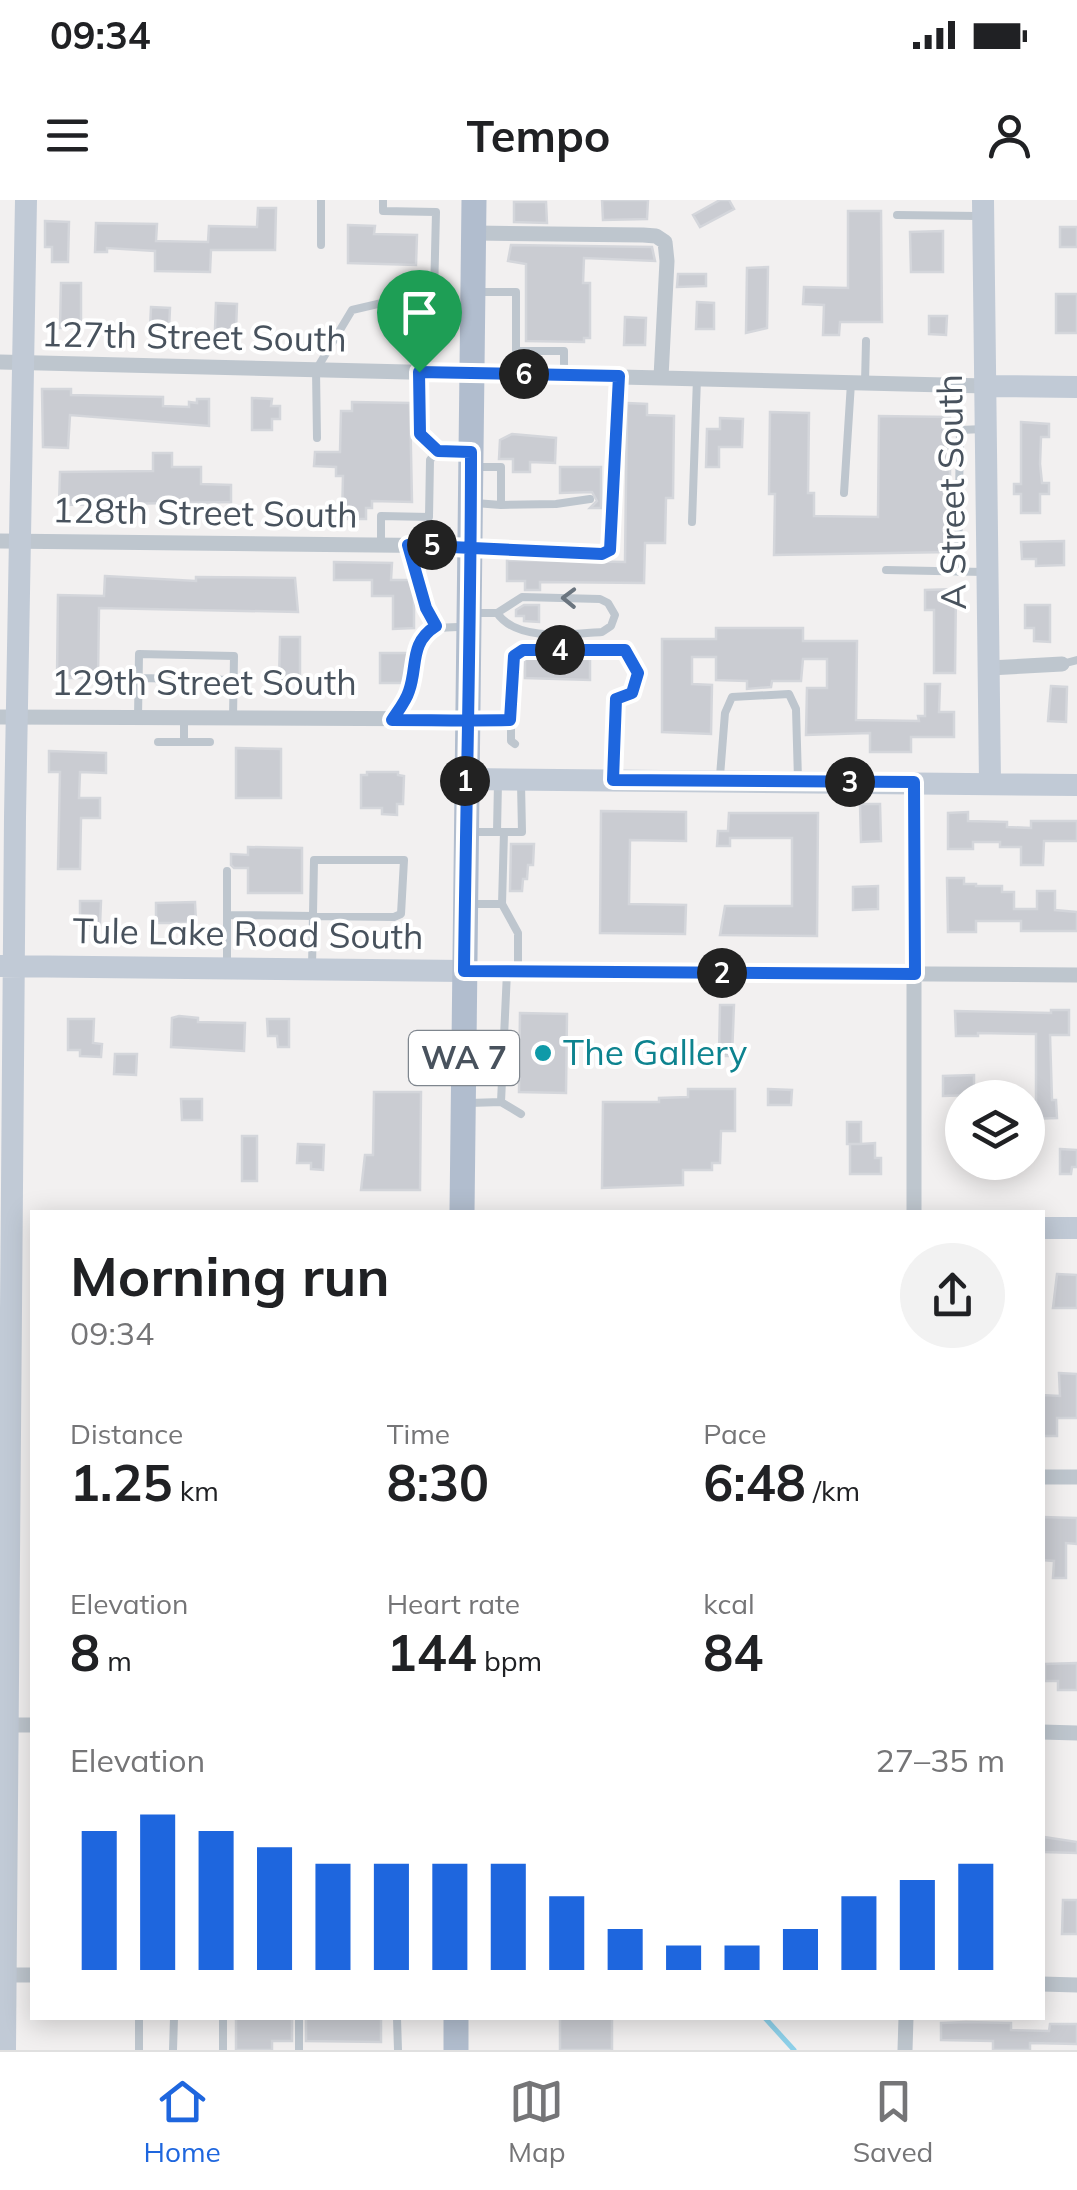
<!DOCTYPE html>
<html lang="en">
<head>
<meta charset="utf-8">
<style>
	:root { --surface:#fff; --page:#f2f2f2; --text:#202124; --muted:#757577; --line:#e0e0e0; --accent:#1e66de }
	body { margin:0; font-family:Mulish,sans-serif; background:var(--page); color:var(--text); height:100vh; display:flex; flex-direction:column; font-size:38px; white-space:nowrap }
	* { box-sizing:border-box; margin:0 }
	p { font-size:32px; color:var(--muted) }
	.icon { flex:none; width:55px; height:55px; fill:none; stroke:currentColor; stroke-width:2; stroke-linecap:round; stroke-linejoin:round }
	.map { position:relative; flex:1; overflow:hidden }
	.side { position:absolute; left:30px; top:1010px; width:1015px; height:810px; display:flex; flex-direction:column; background:var(--surface); border-radius:0px; box-shadow:0 5px 25px #0003 }
	.side>* { flex:none }
	.fabs { position:absolute; left:945px; top:880px; display:grid; gap:20px }
	.fabs a { display:grid; place-items:center; width:100px; height:100px; border-radius:50%; background:var(--surface); box-shadow:0 5px 25px #0003; font-size:50px }
	.pin { position:absolute; display:grid; place-items:center; width:85px; height:85px; color:#fff; margin:-102px -42px; border-radius:50% 50% 50% 0; rotate:-45deg; box-shadow:0 0 10px #0007 }
	.pin .icon { rotate:45deg }
	.km { position:absolute; width:50px; height:50px; margin:-25px; border-radius:50%; background:#222; color:#fff; font-size:28px; line-height:50px; text-align:center }
	.round { display:grid; place-items:center; flex:none; width:105px; height:105px; border-radius:52px; background:var(--page) }
	.summary { display:flex; align-items:center; justify-content:space-between; height:170px; padding:0 40px }
	h1 { font-size:55px; font-weight:700; line-height:75px }
	.metrics { display:grid; grid-template-columns:repeat(3,1fr); gap:15px; height:170px; padding:10px 40px }
	.metrics div { display:grid; align-content:center }
	.metrics b { font-size:50px; font-weight:700 }
	.metrics small { font-size:28px; font-weight:400 }
	.metrics p { font-size:28px }
	.chart { height:280px; padding:20px 40px }
	.chart p { display:flex; justify-content:space-between }
	.chart svg { width:100%; height:180px; margin-top:10px; stroke:var(--accent); stroke-width:6 }
	.status { display:flex; justify-content:space-between; align-items:center; height:70px; padding:0 50px; background:var(--surface); direction:ltr }
	.status svg { height:28px; fill:currentColor }
	header { display:flex; justify-content:space-between; align-items:center; height:130px; padding:0 40px; background:var(--surface); font-size:45px; font-weight:700 }
	.tab-bar { display:flex; justify-content:space-around; align-items:center; height:140px; border-top:2px solid var(--line); background:var(--surface); font-size:28px; color:var(--muted) }
	.tab-bar a { display:grid; justify-items:center; gap:5px }
	.tab-bar .on { color:var(--accent) }
	.map>svg:first-child { display:block }
</style>
</head>
<body>
<div class="status"><b>09:34</b><svg viewBox="0 0 49 12"><path d="M0 12V9h3v3zM5 12V6h3v6zM10 12V3h3v9zM15 12V0h3v12zM26 1h20v11H26zM47 4h2v5h-2z"/></svg></div>
<header><svg class="icon" aria-label="menu" viewBox="0 0 24 24"><path d="M4 6h16M4 12h16M4 18h16"/></svg>Tempo<svg class="icon" aria-label="person" viewBox="0 0 24 24"><circle cx="12" cy="8" r="4"/><path d="M4 21q1-7 8-7t8 7"/></svg></header>
<div class="map">
<svg width="1077" height="1850" viewBox="0 0 1077 1850">
	<rect width="100%" height="100%" fill="#f2f0f0"/>
	<g fill="none" stroke-linecap="round" stroke-linejoin="round">
		<path stroke="#8ed1ea" stroke-width="5" d="M765,1818L794,1850"/>
	</g>
	<path fill="#caccd2" stroke="#d4d6db" stroke-width="2.5" d="M602,0H648L647,19L603,20Z
		M720,0H729L734,9L700,27L693,15Z
		M514,2H546L547,23L514,22Z
		M258,8H276L275,50H211L210,72L155,71V51L107,48V52H95L96,23L157,24L156,41L208,42L209,26L257,27Z
		M848,11H881L882,122H840L839,135H823L824,105L803,104L804,87L848,88Z
		M45,21L69,22L68,62H52V47H45Z
		M348,25L375,26L374,34L417,35L416,65L348,63Z
		M1060,27H1077V47H1060Z
		M943,31V72H911L910,32Z
		M511,45L652,47L655,61L584,58L583,83H590V138H584V142L526,141V64L508,61Z
		M768,67L767,128L746,133L747,68Z
		M678,74H706V86L677,87Z
		M61,83H81V128H60Z
		M1056,94H1077V133H1056Z
		M697,102L714,103V129H696Z
		M216,103L237,104L236,130L215,129Z
		M151,107L170,108L169,129H150Z
		M929,116H947L946,135L929,134Z
		M625,117L646,118L645,145H624Z
		M42,189H71V195L163,197V206L189,207V202L197,203V199H209V226L70,215L68,248L43,247Z
		M252,198L272,199L271,206H280V219H272V230H252Z
		M352,202L410,203L412,302L372,301V308H366V319H342L343,276H336V267L314,266L315,252H340L341,211H352Z
		M627,203L647,204V215L674,216L673,298H666L665,343H645L644,383L540,382V390H525V381H507V360L625,362Z
		M770,212L809,213L808,293H814V316L878,317L879,216L950,217V352L774,355L775,294H769Z
		M720,218L743,219L742,247H719V267H706L707,229H720Z
		M1021,222L1049,224V237H1041L1040,264L1042,283H1049V294H1040V313H1021V294H1014V284H1021Z
		M512,234L556,238L555,263L530,262V272H513V259H499L500,240Z
		M153,253H172V267H201V284L231,285V302L59,305L60,272L153,271Z
		M560,267H601V308H590L597,301L592,292L560,293Z
		M1064,341V365L1036,366V359H1022L1021,342Z
		M334,362L392,363L391,380H410L414,394V428L393,429V396H372V380H334Z
		M105,376L196,381V377L295,378L298,412L99,408L98,478H57L58,395L104,396Z
		M956,389L955,473H934V410H925V390Z
		M524,405H539V422L524,421V416H516V410Z
		M1025,405H1050V442L1034,441V428H1025Z
		M716,428H803V441H857L856,520L919,521L918,516H925V484H940L939,512H954V537H911V552H870V533L806,535L807,488H827V459H803L801,481H772L771,487L747,489V481L716,480V457H692V484L712,485L711,534L662,532V439H716Z
		M280,437H300V482H279Z
		M380,453H409L404,483H380Z
		M525,458L590,459V480L525,478Z
		M1051,486L1067,487L1066,522L1048,521Z
		M236,548L281,549V598H236Z
		M49,551L106,553V573L80,572L79,598H100V618H81L80,669H58L60,572H49Z
		M367,572H398V575L404,576L403,604H397V615L382,614V608H361V575H367Z
		M860,604H880L881,641L861,642Z
		M601,611L686,612V641L630,640L629,704L686,705L685,734L600,733Z
		M968,612V621L1007,622V627L1031,628V621H1077V641H1044L1043,665H1021V647H1000V642H973V649H948V613Z
		M729,613H818L817,736L720,735L725,706H792V638H730V646H717L718,631H728Z
		M511,644H534L533,665H528L527,679H523L522,691H510Z
		M248,647L302,648V693H248V668H234L231,665V654L248,655Z
		M947,678H964V684H976V686H1002V692H1014V709H1037V691H1055V710L1077,712V731H1021V721H976V732H948Z
		M878,686V709L853,710V687Z
		M80,701H101L100,725H80Z
		M195,702L196,723H156V703Z
		M720,805H734L732,856H719Z
		M1051,810H1069V835H1050L1052,900H1056L1057,918L1028,919V901H1036V834L978,833V836H956L955,811L1051,813Z
		M520,813L567,814L566,893L519,892Z
		M179,816L198,818V822L245,823L244,851L171,847L172,818Z
		M68,819H94L93,843L102,844L101,857L80,856V850H68Z
		M267,819H289V847H278L277,836H268Z
		M115,854H137L136,875L114,874Z
		M974,875V895L943,896V876Z
		M688,889H735V931H721L720,963H712V970H683V985L602,988L603,902H659V898L688,897Z
		M768,889L792,890L791,905H768Z
		M374,892H421L420,990H361L365,955H373Z
		M181,899H202V920H182Z
		M847,922H861V944L875,943V958H881V974H850V944H860H847Z
		M242,936H257V981H242Z
		M298,944L324,945L323,970L311,969V963H297Z
		M1060,949L1077,950V967H1072L1071,974H1060Z
		M1057,1074L1077,1075V1108H1053Z
		M1059,1173L1077,1174V1218H1057V1236H1042V1195L1060,1196Z
		M1042,1317L1077,1318V1344L1066,1343V1378H1053L1054,1361L1042,1360Z
		M1077,1463V1490H1058V1481H1045V1464Z
		M1044,1637L1077,1642V1653L1044,1652Z
		M1063,1700H1077V1734H1062Z
		M236,1818H292V1841H272V1850H236Z
		M306,1818H381V1842L306,1841Z
		M560,1818H612V1850H560Z
		M966,1822L1011,1823V1830L1049,1831L1050,1824H1077V1844L1030,1843V1850H993V1841L941,1840V1823Z"/>
	<g fill="none" stroke-linecap="round" stroke-linejoin="round">
		<path stroke="#bec6ce" stroke-width="8" d="M321,0V45
			M897,15L978,16
			M478,92H516V151H564V175
			M419,172L420,234L438,251H467
			M865,183L866,141
			M317,238L316,170L352,110L412,96H434L436,12L383,11V0
			M844,293L851,183
			M475,303L501,305V267H475
			M501,305L556,304L590,299
			M692,322L697,178
			M381,344V316L429,317L430,260L438,251
			M408,346L426,409L435,426
			M474,347C504,351 584,363 610,350L619,177
			M886,370L984,372
			M958,372L960,230L984,229
			M473,413H497L522,397L600,399L608,403L615,415L611,426L602,432C570,434 517,442 497,413
			M1062,464L1077,460
			M139,478L234,480
			M138,518L139,454L234,456L233,518
			M392,519C398,511 405,502 409,492C425,451 399,425 464,427
			M471,520H510
			M158,542H184V518
			M184,542H210
			M515,544L511,541V470L514,456L523,450H625L638,473L632,493L616,499L613,575
			M720,576L725,513L732,497L789,494L796,509L798,580
			M470,632H522L521,583
			M497,632L498,582
			M504,632L502,704L518,733V772
			M472,704H502
			M227,715V671
			M227,764V715L394,717L401,714L404,660H314L312,768
			M501,902L507,772
			M469,903L501,902L521,914
			M223,1818V1850
			M397,1818L398,1850
			M139,1850V1818
			M173,1850L174,1818
			M299,1850V1818"/>
		<path stroke="#bec6ce" stroke-width="15" d="M475,33L643,35L656,36L665,42L667,61L661,177
			M0,162L986,186
			M0,341L469,346
			M989,468L1062,464
			M0,517L467,519
			M464,771L1077,775
			M914,1012V582
			M1042,1277H1077
			M0,1525H32
			M1042,1532L1077,1533
			M0,1775H32
			M1042,1784L1077,1785
			M905,1850L906,1818"/>
		<path stroke="#c1cad6" stroke-width="22" d="M983,0L990,583
			M986,186L1077,187
			M466,579L1077,585
			M0,766L464,771
			M1042,1028H1077
			M5,1850L15,617L26,0"/>
		<path stroke="#b1bdce" stroke-width="25" d="M462,1012L474,0
			M456,1850V1818"/>
	</g>
	<defs><path id="oneway-chevron" d="M-2-3.5L2.5 0L-2 3.5" fill="none" stroke-width="1.6" stroke-linecap="round" stroke-linejoin="round" transform="scale(2.5)"/></defs>
	<use stroke="#6b757f" href="#oneway-chevron" transform="translate(569 398) rotate(-179)"/>
	<g fill="none" stroke-linecap="round" stroke-linejoin="round">
		<g stroke="#fff" stroke-width="20">
			<path id="route" d="M419,172L420,234L438,251L471,252C471,425 466,598 464,771L915,774L914,582L613,580L616,499L632,493L638,473L625,450H523L514,456L510,520C471,521 431,520 392,520C398,511 406,501 409,491C418,466 409,443 436,426L426,408L408,345L602,354L610,350L619,176L419,172"/>
		</g>
		<use href="#route" stroke="#1e66de" stroke-width="12"/>
	</g>
	<circle fill="#0f9aa8" stroke="#fff" stroke-width="4" cx="543" cy="853" r="10"/>
	<g text-anchor="middle" stroke-width="8" stroke-linejoin="round" paint-order="stroke">
		<rect fill="#fff" stroke="#7f868e" stroke-width="2.5" x="409" y="831" width="110" height="54" rx="8"/>
		<g font-size="32" font-weight="bold" fill="#48525d">
			<text x="464" y="869">WA 7</text>
		</g>
		<g font-size="35" fill="#48525d" stroke="#fff">
			<text transform="translate(194 137) rotate(1)" y="12">127th Street South</text>
			<text transform="translate(952 292) rotate(-91)" y="12">A Street South</text>
			<text transform="translate(205 313) rotate(1)" y="12">128th Street South</text>
			<text x="204" y="495">129th Street South</text>
			<text transform="translate(248 734) rotate(1)" y="12">Tule Lake Road South</text>
		</g>
		<g font-size="35" fill="#0d838f" stroke="#fff" text-anchor="start">
			<text x="563" y="865">The Gallery</text>
		</g>
	</g>
</svg>
<div class="fabs">
<a><svg class="icon" aria-label="layers" viewBox="0 0 24 24"><path d="M12 4l9 5-9 5-9-5zM3 14l9 5 9-5"/></svg></a>
</div>
<div class="pin" style="left:419px;top:172px;background:#1e9e55"><svg class="icon" aria-label="arrive" viewBox="0 0 24 24"><path d="M6 21V4h12l-3 4 3 4H6"/></svg></div>
<b class="km" style="left:465px;top:581px">1</b>
<b class="km" style="left:722px;top:773px">2</b>
<b class="km" style="left:850px;top:582px">3</b>
<b class="km" style="left:560px;top:450px">4</b>
<b class="km" style="left:432px;top:345px">5</b>
<b class="km" style="left:524px;top:174px">6</b>
<section class="side">
<div class="summary"><div><h1>Morning run</h1><p>09:34</p></div><a class="round"><svg class="icon" aria-label="share" viewBox="0 0 24 24"><path d="M12 15V3M7 8l5-5 5 5M5 13v7h14v-7"/></svg></a></div>
<div class="metrics">
<div><p>Distance</p><b>1.25<small> km</small></b></div>
<div><p>Time</p><b>8:30</b></div>
<div><p>Pace</p><b>6:48<small> /km</small></b></div>
</div>
<div class="metrics">
<div><p>Elevation</p><b>8<small> m</small></b></div>
<div><p>Heart rate</p><b>144<small> bpm</small></b></div>
<div><p>kcal</p><b>84</b></div>
</div>
<div class="chart"><p><span>Elevation</span>27–35 m</p>
<svg viewBox="0 0 160 44" preserveAspectRatio="none"><path d="M5 44V10M15 44V6M25 44V10M35 44V14M45 44V18M55 44V18M65 44V18M75 44V18M85 44V26M95 44V34M105 44V38M115 44V38M125 44V34M135 44V26M145 44V22M155 44V18"/></svg>
</div>
</section>
</div>
<nav class="tab-bar">
<a class="on"><svg class="icon" aria-label="home" viewBox="0 0 24 24"><path d="M3 11l9-7 9 7M6 9v11h12V9"/></svg>Home</a>
<a><svg class="icon" aria-label="map" viewBox="0 0 24 24"><path d="M3 6l6-2 6 2 6-2v14l-6 2-6-2-6 2zM9 4v14M15 6v14"/></svg>Map</a>
<a><svg class="icon" aria-label="saved" viewBox="0 0 24 24"><path d="M7 4h10v16l-5-4-5 4z"/></svg>Saved</a>
</nav>
</body>
</html>
